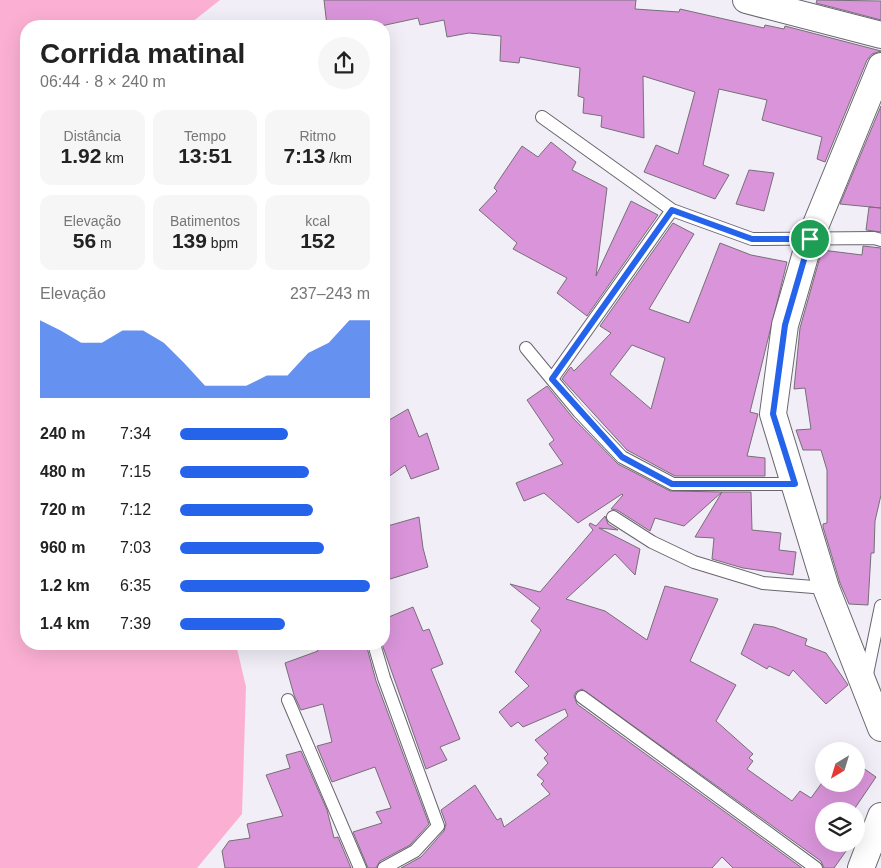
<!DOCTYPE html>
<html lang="pt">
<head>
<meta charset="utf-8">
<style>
	:root { --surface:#fff; --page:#f6f6f6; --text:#222; --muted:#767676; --accent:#2563eb }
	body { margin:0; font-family:Helvetica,sans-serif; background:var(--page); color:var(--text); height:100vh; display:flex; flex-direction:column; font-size:19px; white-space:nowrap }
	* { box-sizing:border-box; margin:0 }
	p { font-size:16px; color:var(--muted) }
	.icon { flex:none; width:28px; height:28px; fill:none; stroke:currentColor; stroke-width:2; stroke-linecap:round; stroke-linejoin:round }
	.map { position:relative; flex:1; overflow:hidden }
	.panel { position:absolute; left:20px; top:20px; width:370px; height:630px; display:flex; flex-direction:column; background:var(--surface); border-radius:20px; box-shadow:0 5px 20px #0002 }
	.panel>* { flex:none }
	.needle { width:32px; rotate:218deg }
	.tools { position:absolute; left:815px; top:742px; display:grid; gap:10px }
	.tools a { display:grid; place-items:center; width:50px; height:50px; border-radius:50%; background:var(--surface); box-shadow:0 5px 20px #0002; font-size:25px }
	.pin { position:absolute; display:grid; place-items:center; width:42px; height:42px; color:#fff; margin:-21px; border:2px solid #fff; border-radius:50%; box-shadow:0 1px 5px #0007 }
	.round { display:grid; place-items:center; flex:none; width:52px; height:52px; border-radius:26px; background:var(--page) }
	.summary { display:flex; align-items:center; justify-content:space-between; height:85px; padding:0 20px }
	h1 { font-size:28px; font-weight:800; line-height:38px }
	.metrics { display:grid; grid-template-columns:repeat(3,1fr); gap:8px; height:85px; padding:5px 20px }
	.metrics div { display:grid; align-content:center; border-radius:12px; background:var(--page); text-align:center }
	.metrics b { font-size:21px; font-weight:800 }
	.metrics small { font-size:14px; font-weight:400 }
	.metrics p { font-size:14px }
	.chart { height:140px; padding:10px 20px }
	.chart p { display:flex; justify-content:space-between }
	.chart svg { width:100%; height:90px; margin-top:5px; fill:var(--accent); opacity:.7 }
	ul { padding:0 20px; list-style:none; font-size:16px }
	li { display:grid; grid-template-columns:80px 60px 1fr; align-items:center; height:38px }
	li i { height:12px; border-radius:6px; background:var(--accent) }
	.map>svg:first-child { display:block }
</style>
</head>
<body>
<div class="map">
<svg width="881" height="868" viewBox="0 0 881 868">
	<rect width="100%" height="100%" fill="#f1eef7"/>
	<path fill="#fbb0d3" d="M0,0H220L187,26H26V644H236L246,687L242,814L197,868H0Z"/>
	<path fill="#da95da" stroke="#766f76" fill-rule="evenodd" d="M324,0H636L635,9L679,12L680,9L764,28L765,25L784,29L785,26L881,51L872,54L867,60L825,162L817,159L822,137L762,120L767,100L719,89L703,165L729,175L715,199L644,172L656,145L678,154L695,92L643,76L644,138L601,127L602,116L583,113L584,98L578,96L580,68L520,57L519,63L500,61L501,36L469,33L447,37L444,20L420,25L418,18L381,26H327Z
		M817,0L881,1V20L816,3Z
		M881,106V208L840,204Z
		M551,142L576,162L572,170L607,188L596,276L631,201L658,215L587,316L557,293L567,278L513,249L517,243L479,210L497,191L494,188L497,183L522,146L538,157Z
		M749,170L774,173L764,211L736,204Z
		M869,207L881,208V232L866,230Z
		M673,223L694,234L649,309L689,323L720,243L751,255L787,262L750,412L758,414L747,456L765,458V476H675L627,450L562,379L569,369L571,367L574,371L611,333L600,326ZM632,345L665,358L651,409L610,374Z
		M863,246L881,248V495L875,521L874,553H871L868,605L849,604L840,583L823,527V524L827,523V470L821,450H803L796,430L811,429L805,388L794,389L800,328L822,250L862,255Z
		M547,386L573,418L618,464L670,491L722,492L684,526L655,518L650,531L617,510L611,509L623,495L622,494L578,523L544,493L524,501L516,483L563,464L549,444L554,440L527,400Z
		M408,409L419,437L427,433L439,469L411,479L405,465L384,480V423Z
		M722,492H751L752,530L781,533L779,550L796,552L793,575L743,568L712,559L714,538L695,537Z
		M605,516L608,524L618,530L599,528L640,549L635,575L615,554L566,599L605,611L647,640L665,586L718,599L690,661L736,685L716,721L753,754L749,758L753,761L747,769L792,801L800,791L811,798L824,780V784H856V763L876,777L853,811H824V844H851L834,868H824L821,861L582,689L576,692L574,696L577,704L802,868H733L722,857L712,868H401L421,857L444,831L446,824L441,810L475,785L497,820L501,818L504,827L550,794L541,784L544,781L537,775L548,763L544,758L548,754L535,740L568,716L565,709L523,727L518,722L511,727L499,712L529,686L515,672L541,630L531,621L540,608L510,584L540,592L593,530L589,525L590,523L596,526Z
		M419,517L423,548L428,567L384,581V527Z
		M413,607L423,631L429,629L443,664L431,669L460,739L440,747L447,760L426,769L382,644L384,619Z
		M754,624L774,627L807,639L805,645L826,653L848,685L826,704L793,670L789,676L769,666L767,669L741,654Z
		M315,644H366L376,681L429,824L410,845L380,861L376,868H368L353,832L382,823L376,812L391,808L375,767L332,782L317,746L332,742L323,704L301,710L294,695L285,663L318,651Z
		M301,751L327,810L334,838L338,837L351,868H225L222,851L229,841L250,838L247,824L283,816L266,775L290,768L286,755Z"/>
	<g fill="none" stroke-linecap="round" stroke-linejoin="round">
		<g stroke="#69666e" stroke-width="14">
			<path id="service" d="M542,117L672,210L752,239L874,238L881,240
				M526,348L579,412L622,457L673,484H795
				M552,379L672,210
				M613,517L652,542L694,562L763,583L826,588
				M374,644L384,678L438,826L415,851L384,868
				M866,679L881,606
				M582,697L816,868
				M288,700L360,868"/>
		</g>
		<g stroke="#69666e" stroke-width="28">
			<path id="minor" d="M746,0L881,35
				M881,66L810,239L785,325L773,414L826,588L881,728
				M861,868L881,816"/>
		</g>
		<use href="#service" stroke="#fff" stroke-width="12"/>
		<use href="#minor" stroke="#fff" stroke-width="26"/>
	</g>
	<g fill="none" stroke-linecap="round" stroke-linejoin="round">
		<g stroke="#fff" stroke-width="10">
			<path id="route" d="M672,210L752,239H810L785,325L773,414L795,484H672L622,457L552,379Z"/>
		</g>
		<use href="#route" stroke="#2563eb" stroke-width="6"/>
	</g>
</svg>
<div class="tools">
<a><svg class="needle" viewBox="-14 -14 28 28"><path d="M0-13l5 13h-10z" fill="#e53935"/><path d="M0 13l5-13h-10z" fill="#767676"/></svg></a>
<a><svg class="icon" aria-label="layers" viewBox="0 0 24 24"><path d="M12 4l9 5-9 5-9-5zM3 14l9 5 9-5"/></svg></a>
</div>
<div class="pin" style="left:810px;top:239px;background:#1e9e55"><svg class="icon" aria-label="arrive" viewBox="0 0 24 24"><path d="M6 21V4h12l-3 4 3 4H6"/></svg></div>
<section class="panel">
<div class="summary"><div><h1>Corrida matinal</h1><p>06:44 · 8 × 240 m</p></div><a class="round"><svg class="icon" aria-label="share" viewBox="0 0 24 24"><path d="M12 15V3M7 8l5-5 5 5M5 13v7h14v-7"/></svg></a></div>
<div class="metrics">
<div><p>Distância</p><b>1.92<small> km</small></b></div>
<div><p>Tempo</p><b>13:51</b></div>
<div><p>Ritmo</p><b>7:13<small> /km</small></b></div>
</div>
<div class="metrics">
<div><p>Elevação</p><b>56<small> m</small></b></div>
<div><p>Batimentos</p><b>139<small> bpm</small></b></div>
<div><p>kcal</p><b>152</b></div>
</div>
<div class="chart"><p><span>Elevação</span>237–243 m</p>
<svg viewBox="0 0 160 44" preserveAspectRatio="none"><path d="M0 44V6L10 11L20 17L30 17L40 11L50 11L60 17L70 27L80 38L90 38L100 38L110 33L120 33L130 22L140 17L150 6L160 6V44z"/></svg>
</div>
<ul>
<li><b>240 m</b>7:34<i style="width:57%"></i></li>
<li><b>480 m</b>7:15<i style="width:68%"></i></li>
<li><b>720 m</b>7:12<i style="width:70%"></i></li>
<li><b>960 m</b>7:03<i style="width:76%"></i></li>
<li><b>1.2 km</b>6:35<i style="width:100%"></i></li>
<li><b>1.4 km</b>7:39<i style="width:55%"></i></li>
</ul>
</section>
</div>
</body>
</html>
